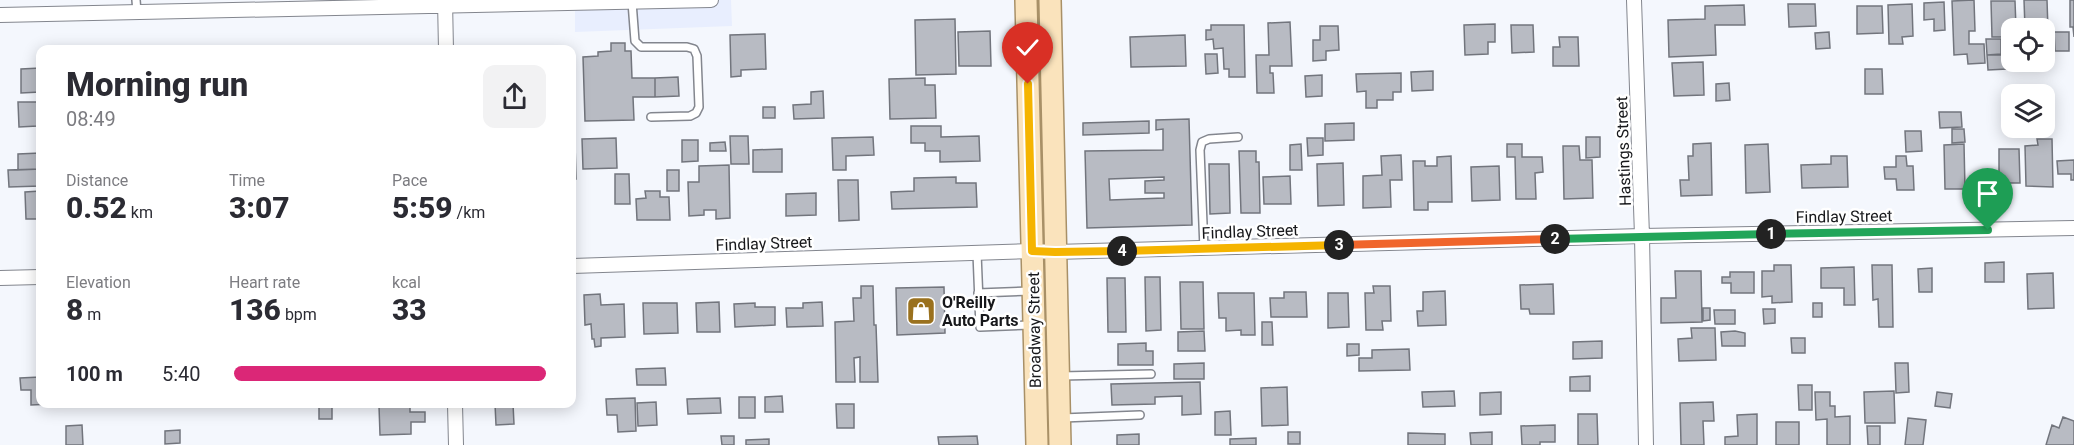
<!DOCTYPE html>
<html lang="en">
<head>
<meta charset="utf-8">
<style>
	:root { --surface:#fff; --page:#f2f2f3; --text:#2b2b33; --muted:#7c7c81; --accent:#db2777 }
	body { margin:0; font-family:Roboto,sans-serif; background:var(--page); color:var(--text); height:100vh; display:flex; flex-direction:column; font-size:22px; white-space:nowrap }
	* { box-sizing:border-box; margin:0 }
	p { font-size:20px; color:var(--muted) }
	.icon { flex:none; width:33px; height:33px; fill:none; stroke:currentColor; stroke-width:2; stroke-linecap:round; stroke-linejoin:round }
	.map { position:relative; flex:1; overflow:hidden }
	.side { position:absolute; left:36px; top:45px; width:540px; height:363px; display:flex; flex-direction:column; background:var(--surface); border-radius:12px; box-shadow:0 3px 15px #0003 }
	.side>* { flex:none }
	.buttons { position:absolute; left:2001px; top:18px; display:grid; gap:12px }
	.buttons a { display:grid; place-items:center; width:54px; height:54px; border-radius:12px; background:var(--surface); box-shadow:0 3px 15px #0003; font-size:30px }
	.pin { position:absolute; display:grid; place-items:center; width:51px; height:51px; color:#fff; margin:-62px -26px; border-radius:50% 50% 50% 0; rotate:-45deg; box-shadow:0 0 6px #0007 }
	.pin .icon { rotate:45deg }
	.km { position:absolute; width:30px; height:30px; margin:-15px; border-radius:50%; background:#222; color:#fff; font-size:16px; line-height:30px; text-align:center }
	.round { display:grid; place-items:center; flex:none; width:63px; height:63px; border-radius:12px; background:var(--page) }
	.summary { display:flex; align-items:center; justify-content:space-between; height:102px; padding:0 30px }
	h1 { font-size:33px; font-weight:800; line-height:45px }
	.metrics { display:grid; grid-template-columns:repeat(3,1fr); gap:9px; height:102px; padding:6px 30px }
	.metrics div { display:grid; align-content:center }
	.metrics b { font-size:30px; font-weight:800 }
	.metrics small { font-size:16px; font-weight:400 }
	.metrics p { font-size:16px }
	ul { padding:0 30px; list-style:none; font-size:20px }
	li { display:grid; grid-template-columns:96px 72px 1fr; align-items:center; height:45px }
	li i { height:15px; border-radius:8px; background:var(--accent) }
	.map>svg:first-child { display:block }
</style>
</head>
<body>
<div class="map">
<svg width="2074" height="445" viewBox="0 0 2074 445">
	<rect width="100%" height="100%" fill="#f4f7fd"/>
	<path fill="#e8eefe" d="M575,0H731L732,26L575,32Z"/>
	<path fill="#b8bbc3" stroke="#72757d" stroke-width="1.5" fill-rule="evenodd" d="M1974,0L1975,31H1969V44H1984L1985,63L1968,64L1967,54L1954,55L1952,1Z
		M2024,0H2047L2048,30L2025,28Z
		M2070,0H2074V37L2073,27H2070Z
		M1991,1H2015L2016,28H2012V42L2007,43L2006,37H1992Z
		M1944,2L1945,30L1934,31V19L1924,20V3Z
		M1788,4H1815L1816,26L1789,27Z
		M1912,4L1913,36L1902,37L1903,44H1889L1888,5Z
		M1744,5L1745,25H1715L1716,55L1669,57L1668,20L1705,19V6Z
		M1857,6H1882L1883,33L1857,34Z
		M955,19L956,74L916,75L915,20Z
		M1290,22L1292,66H1270V73H1273L1274,93H1257L1256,55H1269L1268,23Z
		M1495,24V42H1488V54L1465,55L1464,25Z
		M1211,25H1244L1245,77H1229V69H1224L1223,48L1214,49L1213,39L1206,40V30H1211Z
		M1511,25H1533L1534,52L1512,53Z
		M1320,26H1338L1339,50L1326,51V60L1313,61V40H1320Z
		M990,31L991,66H959L958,32Z
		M1829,32L1830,48L1816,49L1815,33Z
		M2054,32H2069V51H2055Z
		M765,34L766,69L741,70V76L731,77L730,35Z
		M1185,35L1186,66L1131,67L1130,37Z
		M1559,37H1578L1579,66H1553V47H1560Z
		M1986,39H2001V54L1987,55Z
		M611,43H625V51H631L632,78H655V97H633L634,120L585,121L583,57L598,56V52L611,51Z
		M1205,54H1217L1218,73L1206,74Z
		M1987,55H2007V69L1988,70Z
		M1703,62L1704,95L1674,96L1672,63Z
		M40,68V92L21,93V69Z
		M1865,69H1882L1883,94H1865Z
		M1433,71V90L1412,91L1411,72Z
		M1401,73V92H1393V100H1377V108H1366V91L1357,92L1356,74Z
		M1322,75V96L1306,97L1305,76Z
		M678,77L679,96L655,97V78Z
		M925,78V85H935L936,118L890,119L889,79Z
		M1729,83L1730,100L1716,101V84Z
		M823,91L824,118L794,119L793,105L811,104V92Z
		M18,102H37V126L19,127Z
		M763,107H775V118H763Z
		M1939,112H1961L1962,127L1940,128Z
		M1189,119L1192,225L1087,228L1085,151L1163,150V129L1156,130V120ZM1164,177V180L1145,181V193H1164V198L1110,200L1109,179Z
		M1149,121V133L1083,135V123Z
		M1354,123V140L1325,141V124Z
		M911,126H941V137L979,136L980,161L940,162V151H925V143H911Z
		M1952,129H1964L1965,142L1952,143Z
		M1905,131H1921L1922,151L1906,152Z
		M730,136H748L749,164H731Z
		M873,137L874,155L846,156V170H833L832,138Z
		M1586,137H1600V157L1586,158Z
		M616,138L617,168L583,169L582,139Z
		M1307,138H1323V155L1308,156Z
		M2037,139H2052L2053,187L2026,186L2025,146L2038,145Z
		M682,140H698V161L682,162Z
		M725,142L726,151H710V143Z
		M572,143H575L576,179H572Z
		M1711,143L1712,195L1681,196L1680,180H1689L1688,156H1693V144Z
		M1301,144L1302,170H1290V145Z
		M1507,144H1522V157H1542L1543,172L1535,173L1536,199H1516L1515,157H1507Z
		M1768,144L1770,192L1746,193L1745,145Z
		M1964,144L1965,189H1945L1944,145Z
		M1563,146H1579L1580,160H1592L1593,198L1564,199Z
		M782,149V172H753V150Z
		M1999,149H2019L2020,183H1999Z
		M1239,151H1256V162H1259L1260,213H1241Z
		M40,153V169L18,170V154Z
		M1401,155L1402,180H1390L1391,207L1363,208V176L1382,175L1381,156Z
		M1451,156L1452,202H1428V210H1414L1413,161H1425V166H1437V157Z
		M1831,156H1847L1848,187L1802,188L1801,165L1831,164Z
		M1896,156H1906L1907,166H1913L1914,190H1897L1896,179H1885L1884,167H1896Z
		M2074,160V180H2071V174H2058L2057,161Z
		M1343,163L1344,205L1318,206L1317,164Z
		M1209,164H1229L1230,213L1210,214Z
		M729,165L730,218L716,219V210H704V215L689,216L688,182H699V166Z
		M1499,166L1500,200L1472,201L1471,167Z
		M40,169V186L9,187L8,170Z
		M667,170H679V191H667Z
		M615,174H629L630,204H615Z
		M1290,176L1291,204H1264L1263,177Z
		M956,177V183H976L977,207L892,209L891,192L914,191V178Z
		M838,180H858L859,220L839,221Z
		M40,191V219H26L25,192Z
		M645,191H660V197H669L670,220H637L636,199L646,198Z
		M816,193V215L786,216V194Z
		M2004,262V282H1985V263Z
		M1774,265H1791L1792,302L1772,303V296L1762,297V271H1774Z
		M1872,265H1892L1893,327H1879L1878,299L1873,300Z
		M1854,267L1855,305H1844V288H1821V268Z
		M1932,268V292H1919L1918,269Z
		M1675,271H1701L1702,322L1661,323V298H1676Z
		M1730,272H1754V293H1731V283H1722V277H1730Z
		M2053,273L2054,308L2028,309L2027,274Z
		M1145,277H1160L1161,330L1146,331Z
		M1107,278H1125L1126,332H1108Z
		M1180,282H1203L1204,329H1181Z
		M1553,284L1554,314H1530L1529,309H1521L1520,285Z
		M861,286H873L874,325H876L878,382H860V357L854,358L855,382H836L835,322L854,321L853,298H861Z
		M1373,286H1390L1391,321H1382L1383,330H1366L1365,293H1374Z
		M944,287L945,333L897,335L896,288Z
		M1445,291L1446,325L1418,326L1417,311H1423V292Z
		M1284,292H1306L1307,317H1271L1270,298H1284Z
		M1218,293H1254L1255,335H1241V330L1226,331V318H1219Z
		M1328,293H1348L1349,327L1328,328Z
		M600,294L601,305L624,304L625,337L601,338V346L595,347L594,339H592L591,324L585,325L584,295Z
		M719,302L720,332H697L696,303Z
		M822,302L823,326L787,327L786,308H803V303Z
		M643,303H677L678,333L644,334Z
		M755,303V307H775V325L735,327L734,304Z
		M1813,303H1822V317H1813Z
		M1703,308H1710V320L1703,321Z
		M1763,309H1775V323L1764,324Z
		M1714,310H1735V324H1715Z
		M1262,322H1272L1273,345H1262Z
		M1691,328H1715L1716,360L1679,361L1678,339L1692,338Z
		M1204,331L1205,351H1178V332Z
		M1735,331L1745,333V346H1722L1721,332Z
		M1791,338H1805V353H1792Z
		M1602,341V358L1573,359V342Z
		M1146,343V351H1153V365H1118V344Z
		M1347,344H1359V355L1347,356Z
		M1409,349L1410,370L1359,371V358H1372V350Z
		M1204,363V379H1174V364Z
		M1895,363H1908L1909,392L1896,393Z
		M665,368L666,385H637L636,369Z
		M1590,376V391H1570V377Z
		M40,377V404H53L31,405V390H21L20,378Z
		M1200,382L1201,414L1182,415V396L1155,397V404L1112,405L1111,384Z
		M1798,385H1812V410H1799Z
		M1287,387L1288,425L1262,426L1261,388Z
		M1454,391L1455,406L1423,407L1422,392Z
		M1894,391L1895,423H1865L1864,392Z
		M1501,392V414L1480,415V393Z
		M1815,392H1830V406H1835V417L1850,416V445H1827V419L1816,420Z
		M1937,392L1952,394L1950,408L1935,406Z
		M782,396L783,412H765V397Z
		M739,397H755V418H739Z
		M635,398L636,431L618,432L617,415H607L606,399Z
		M720,398L721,413L688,414L687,399Z
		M656,402L657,425L638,426L637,403Z
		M1713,402L1714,421H1703L1704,445H1681L1680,403Z
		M495,404H513L514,424L496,425Z
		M836,404H854V428H837Z
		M319,405H332V419H319Z
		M410,405V412H425V422H411V434L380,435L379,406Z
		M1230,411L1231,435H1215V412Z
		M1578,414H1597L1598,445H1578Z
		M1757,414V445H1725V437L1738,436L1737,415Z
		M2063,417L2074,421V445H2046L2052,425L2059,428Z
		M1908,418L1926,420L1923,445H1905Z
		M1776,422H1799V445H1776Z
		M82,425L83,445H66V426Z
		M1555,425V442H1540V445H1522L1521,426Z
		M1867,426H1880V445H1868Z
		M180,430V443L165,444V431Z
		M1288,432H1300V444H1288Z
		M1492,432V445H1471L1470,433Z
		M1408,433L1445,434V445H1408Z
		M1139,434V445H1117V435Z
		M721,436H734V445H722Z
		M977,436L978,445H939L938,437Z
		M1256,438V445H1230V439Z
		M769,439V445H746V440Z"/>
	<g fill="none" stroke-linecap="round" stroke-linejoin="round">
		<g stroke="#83868e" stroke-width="10">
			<path id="lane" d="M136,0L137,12
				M632,2L635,41L641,47H687L694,49L697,56L699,107L696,113L690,116L651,117
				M1204,249L1200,150L1202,142L1209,139L1238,137
				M977,253L980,327L1031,325
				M978,293L1030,291
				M1061,376L1151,374
				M1062,418L1140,415"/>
		</g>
		<g stroke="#83868e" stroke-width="16">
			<path id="street" d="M445,0L446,50
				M1634,0L1642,236L1646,445
				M0,15L711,0
				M572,266L1032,251L1055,252L1642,236L2074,228
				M0,278L40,277
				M455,404L456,445"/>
		</g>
		<g stroke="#a89067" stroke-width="24">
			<path id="primary" d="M1026,0L1037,445
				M1050,0L1060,445"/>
		</g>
		<use href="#lane" stroke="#fff" stroke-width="7"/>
		<use href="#street" stroke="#fff" stroke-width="14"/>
		<use href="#primary" stroke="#fae3bc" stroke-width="21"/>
	</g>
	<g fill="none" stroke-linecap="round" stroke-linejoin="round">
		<g stroke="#fff" stroke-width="12">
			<path id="split-1" d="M1771,234L1988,230"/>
		</g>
		<g stroke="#fff" stroke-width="12">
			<path id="split-2" d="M1555,239L1771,234"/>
		</g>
		<g stroke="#fff" stroke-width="12">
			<path id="split-3" d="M1339,245L1555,239"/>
		</g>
		<g stroke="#fff" stroke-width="12">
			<path id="split-4" d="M1122,251L1339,245"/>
		</g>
		<g stroke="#fff" stroke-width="12">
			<path id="split-5" d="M1028,84L1032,251L1055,252L1122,251"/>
		</g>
		<use href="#split-1" stroke="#22a559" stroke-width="8"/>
		<use href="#split-2" stroke="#22a559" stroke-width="8"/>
		<use href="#split-3" stroke="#f0652b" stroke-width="8"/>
		<use href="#split-4" stroke="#f5b400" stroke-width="8"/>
		<use href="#split-5" stroke="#f5b400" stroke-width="8"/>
	</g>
	<defs>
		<g id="shop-square" transform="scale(1.5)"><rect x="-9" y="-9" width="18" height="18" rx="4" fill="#9a711e" stroke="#fff"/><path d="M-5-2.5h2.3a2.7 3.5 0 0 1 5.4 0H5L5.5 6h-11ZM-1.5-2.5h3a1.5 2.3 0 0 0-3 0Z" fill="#fff"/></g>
	</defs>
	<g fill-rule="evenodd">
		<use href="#shop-square" x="921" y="311"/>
	</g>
	<g text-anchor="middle" stroke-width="5" stroke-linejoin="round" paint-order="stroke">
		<g font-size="16" fill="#17181b" stroke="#fff">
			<text transform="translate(1623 151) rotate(-92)" y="6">Hastings Street</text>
			<text transform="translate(1844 216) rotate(-1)" y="6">Findlay Street</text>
			<text transform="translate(1250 231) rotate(-2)" y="6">Findlay Street</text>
			<text transform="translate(764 243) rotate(-2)" y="6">Findlay Street</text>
			<text transform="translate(1034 330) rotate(-91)" y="6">Broadway Street</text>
		</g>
		<g font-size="16" font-weight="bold" fill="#17181b" stroke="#fff" text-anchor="start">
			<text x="942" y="308">O'Reilly<tspan x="942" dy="18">Auto Parts</tspan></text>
		</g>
	</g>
</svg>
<div class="buttons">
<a><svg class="icon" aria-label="locate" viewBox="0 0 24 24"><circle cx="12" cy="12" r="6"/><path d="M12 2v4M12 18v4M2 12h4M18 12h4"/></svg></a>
<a><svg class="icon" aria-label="layers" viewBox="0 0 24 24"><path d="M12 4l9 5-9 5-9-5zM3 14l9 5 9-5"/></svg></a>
</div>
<div class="pin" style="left:1988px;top:230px;background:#1e9e55"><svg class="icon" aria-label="arrive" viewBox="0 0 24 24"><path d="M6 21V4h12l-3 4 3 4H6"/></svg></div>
<div class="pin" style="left:1028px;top:84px;background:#d93025"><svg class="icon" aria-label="check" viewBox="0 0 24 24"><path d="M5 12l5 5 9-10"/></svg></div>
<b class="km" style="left:1771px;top:234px">1</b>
<b class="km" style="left:1555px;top:239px">2</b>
<b class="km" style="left:1339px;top:245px">3</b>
<b class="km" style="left:1122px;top:251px">4</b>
<section class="side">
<div class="summary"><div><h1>Morning run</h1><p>08:49</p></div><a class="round"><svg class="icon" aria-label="share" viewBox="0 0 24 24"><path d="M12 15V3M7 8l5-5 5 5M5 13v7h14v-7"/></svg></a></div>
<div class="metrics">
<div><p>Distance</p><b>0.52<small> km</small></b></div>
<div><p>Time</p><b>3:07</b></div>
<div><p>Pace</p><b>5:59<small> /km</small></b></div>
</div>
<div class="metrics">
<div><p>Elevation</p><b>8<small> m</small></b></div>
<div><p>Heart rate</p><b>136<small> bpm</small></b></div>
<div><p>kcal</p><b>33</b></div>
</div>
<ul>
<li><b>100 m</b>5:40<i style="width:100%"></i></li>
</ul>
</section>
</div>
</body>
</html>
